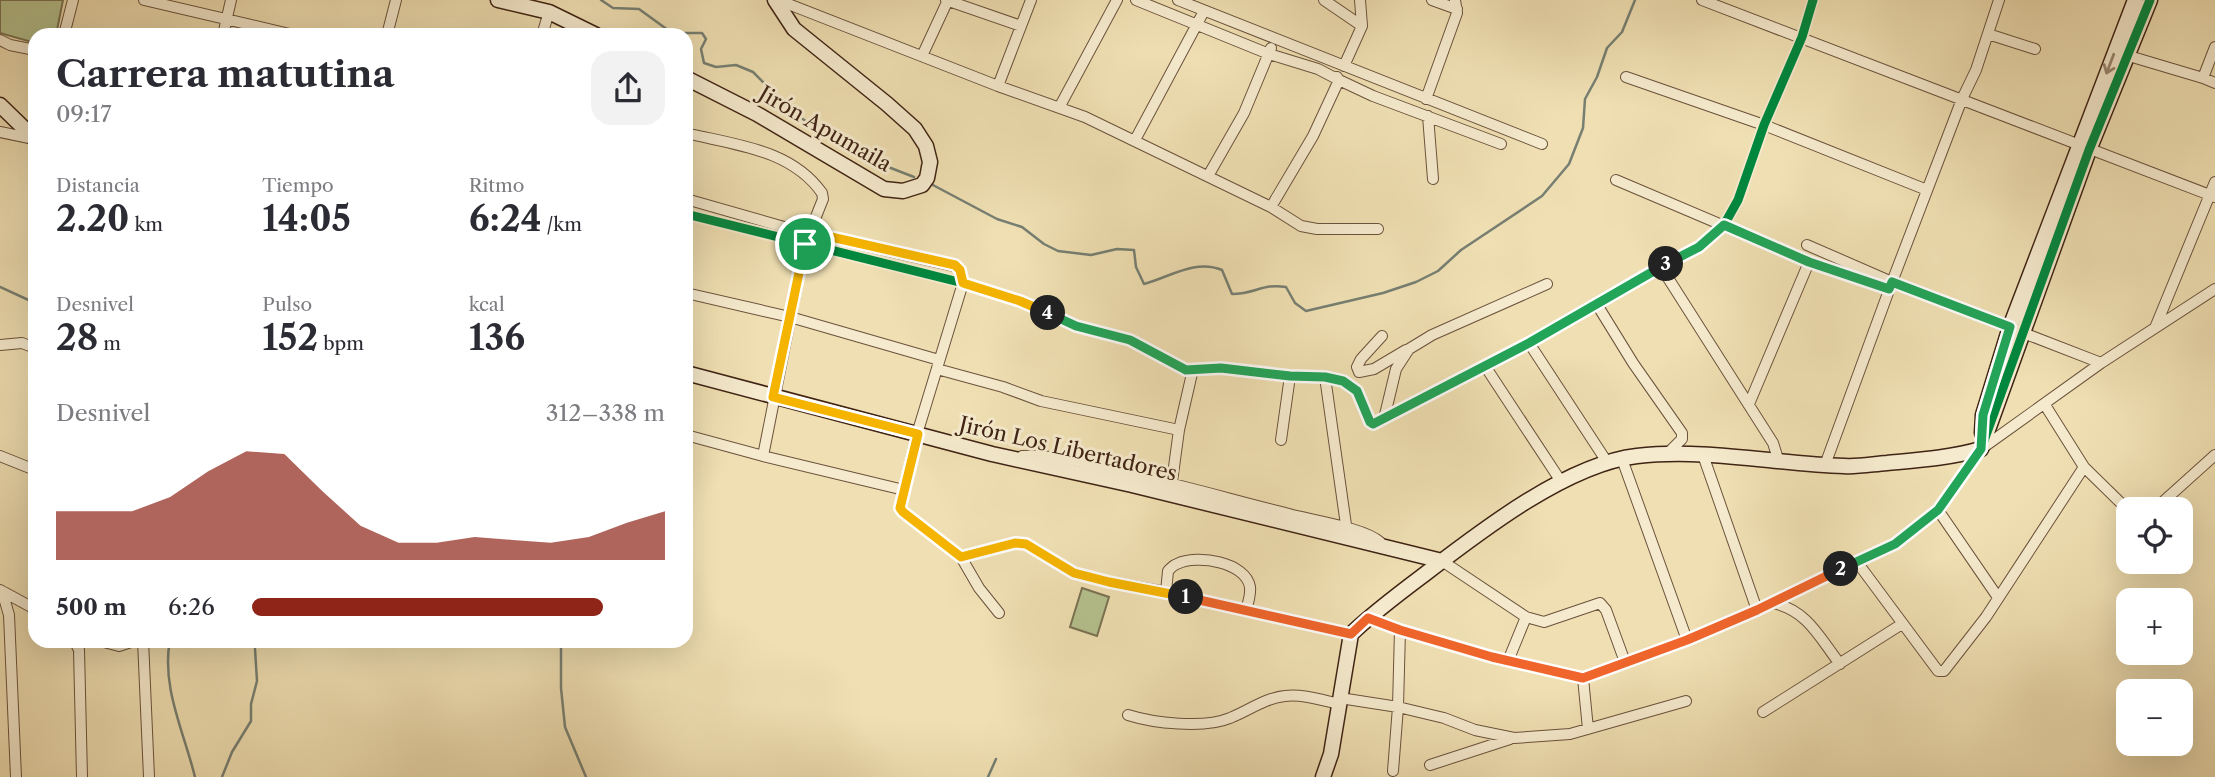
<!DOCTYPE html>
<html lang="es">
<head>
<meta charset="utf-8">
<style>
	:root { --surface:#fff; --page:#f2f2f3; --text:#2b2b33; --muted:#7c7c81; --accent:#8f2418 }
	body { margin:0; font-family:"Libre Caslon Text",serif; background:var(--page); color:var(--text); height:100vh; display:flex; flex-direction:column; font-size:26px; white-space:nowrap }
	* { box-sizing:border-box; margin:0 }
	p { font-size:23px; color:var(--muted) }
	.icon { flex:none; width:38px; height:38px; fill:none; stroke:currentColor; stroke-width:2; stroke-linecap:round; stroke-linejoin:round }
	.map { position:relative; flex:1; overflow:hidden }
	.details { position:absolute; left:28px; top:28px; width:665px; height:620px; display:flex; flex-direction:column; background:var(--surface); border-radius:21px; box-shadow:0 7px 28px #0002 }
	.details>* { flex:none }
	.buttons { position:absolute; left:2116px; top:497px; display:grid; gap:14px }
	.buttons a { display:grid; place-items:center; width:77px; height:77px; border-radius:14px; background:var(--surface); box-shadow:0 7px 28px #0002; font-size:35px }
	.pin { position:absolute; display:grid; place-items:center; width:60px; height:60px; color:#fff; margin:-30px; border:4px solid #fff; border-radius:50%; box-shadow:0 2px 7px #0007 }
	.km { position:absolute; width:35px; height:35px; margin:-18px; border-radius:50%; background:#222; color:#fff; font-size:19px; line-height:35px; text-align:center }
	.round { display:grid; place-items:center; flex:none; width:74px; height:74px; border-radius:21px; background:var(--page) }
	.summary { display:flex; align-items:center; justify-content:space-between; height:119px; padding:0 28px }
	h1 { font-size:38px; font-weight:700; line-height:52px }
	.stats { display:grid; grid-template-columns:repeat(3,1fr); gap:10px; height:119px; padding:7px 28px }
	.stats div { display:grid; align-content:center }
	.stats b { font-size:35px; font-weight:700 }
	.stats small { font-size:19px; font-weight:400 }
	.stats p { font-size:19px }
	.chart { height:196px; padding:14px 28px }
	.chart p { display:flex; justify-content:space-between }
	.chart svg { width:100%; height:126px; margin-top:7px; fill:var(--accent); opacity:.7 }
	ul { padding:0 28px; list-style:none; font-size:23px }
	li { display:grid; grid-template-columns:112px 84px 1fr; align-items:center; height:52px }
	li i { height:18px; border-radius:9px; background:var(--accent) }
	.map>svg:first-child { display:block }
</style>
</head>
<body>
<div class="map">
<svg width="2215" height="777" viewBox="0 0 2215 777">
	<rect width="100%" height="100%" fill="#efdfb2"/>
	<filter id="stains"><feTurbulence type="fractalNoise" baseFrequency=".00286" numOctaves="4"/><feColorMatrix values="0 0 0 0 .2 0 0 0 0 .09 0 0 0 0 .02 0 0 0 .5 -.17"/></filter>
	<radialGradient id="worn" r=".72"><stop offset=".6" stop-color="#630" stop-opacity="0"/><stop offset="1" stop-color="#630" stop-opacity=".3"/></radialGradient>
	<path fill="#b5c28f" stroke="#7a7252" stroke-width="2" d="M0,0H63L56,35H35V43L0,33Z
		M1082,588L1109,597L1097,636L1070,627Z"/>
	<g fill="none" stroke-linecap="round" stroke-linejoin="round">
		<path stroke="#767f72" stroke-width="2.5" d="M601,0L613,8L639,9L672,33H702L706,39L701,49L704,63L716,67L736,65L753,72L793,112L847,151L914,177
			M931,184L997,219L1022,227L1044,244L1058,251L1091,255L1117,249L1134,250L1136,267L1144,284C1170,277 1195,259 1222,270L1232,294C1256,294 1262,283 1286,287L1295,303L1306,311L1383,293L1416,282L1438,271L1461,250L1542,196L1569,164L1583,128L1585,99L1597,77L1607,48L1622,32L1635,0
			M0,287L35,303
			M170,640C161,687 184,732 195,777
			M561,640V688L565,727L586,777
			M222,777L232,752L251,721V704L257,681L255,649
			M988,777L996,759"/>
		<g stroke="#6b523c" stroke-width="12">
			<path id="street" d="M144,0L294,35
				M778,0L998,86L1085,117L1271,207L1301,226L1317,229H1378
				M946,0L1021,26
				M1136,0L1269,54L1318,69L1339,80L1313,136L1271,207
				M1178,0L1542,144
				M1324,0L1362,26
				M1432,0L1457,9
				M1702,0L2215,197
				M1988,34L2035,49
				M64,35L73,0
				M223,35L231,0
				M387,35L396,0
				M542,35L549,12
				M0,40L10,45L35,50
				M922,56L948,0
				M2129,56L2203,78L2215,47
				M1344,66L1362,26L1360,0
				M1337,77L1339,80L1373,96L1501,144
				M1626,77L1764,125L1927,190
				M2203,78L2215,83
				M998,86L1031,0
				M1426,99L1457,13L1455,0
				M1060,106L1117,0
				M1428,116L1433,179
				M0,132L34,139
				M686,133C735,145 791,149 822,193L823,199L805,244L763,456
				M1135,140L1204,11
				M1208,176L1244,113L1271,48
				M1616,180L1809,262L1889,289
				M686,199L784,227L958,267L963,283L917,434L900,507L903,512L961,557L979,588L999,613
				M686,214L963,283L1020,301L1076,326L1130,340L1186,370L1221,368L1290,376L1325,377L1343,381L1357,391L1370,422L1373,424L1529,343L1640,277L1699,247L1724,225L1738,200L1764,125L1802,37L1813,0
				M1807,245L1892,282L2101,363
				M1661,267L1773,443L1779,462
				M686,293L790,317L939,360
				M1596,303L1633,363L1682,433V439L1667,454
				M2155,328L2215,182
				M1382,336L1361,359L1357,367L1359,372L1374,369L1406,350
				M1529,343L1607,462
				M0,345L22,343L35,348
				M1485,366L1562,483
				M937,369L1003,387L1041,401L1179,430
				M1325,377L1347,532
				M1749,404L1809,262
				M2045,405L2084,467L2128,510
				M1384,419L1396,369L1409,349L1432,335L1547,284
				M686,435L763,456L904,490
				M1281,440L1290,376
				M1703,455L1757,610
				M0,456L35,470
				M1022,456C1056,454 1090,464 1122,472C1178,484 1233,500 1289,514C1311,520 1365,528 1380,542
				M1622,459L1687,640
				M1825,465L1892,282L1962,99L1976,70L1999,0
				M1171,489L1179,430L1193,369
				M2155,509L2215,455
				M1938,510L1997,596
				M961,557L1015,543L1026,544L1074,573L1109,582L1166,592L1351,634
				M1442,561L1526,617L1508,661
				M1857,562L1938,671H1944L1986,617L2084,467
				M0,590L35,609
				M2,591L9,615L16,777
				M1166,592L1168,571C1171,568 1173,565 1177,564C1197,554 1246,562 1250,587C1251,595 1248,603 1246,610
				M1773,603C1808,611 1819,637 1840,664
				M1526,617L1544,622L1600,603L1606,610L1625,662
				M1368,618L1400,630L1492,657L1583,678L1687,640L1757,610L1895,544L1938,510L1981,449L2101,363L2215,289
				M1400,630L1398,707L1444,718L1475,730L1514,738L1570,734L1686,701
				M74,640L79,650L82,777
				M96,640L119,646L137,640
				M143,640L149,777
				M1583,678L1588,729
				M1340,698L1398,707L1393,771
				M1763,712L1902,624
				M1128,715C1153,723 1204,729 1230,718C1248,711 1265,698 1285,696C1303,694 1321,700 1339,704
				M1430,765L1510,739"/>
		</g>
		<g stroke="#3f2314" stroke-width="17">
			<path id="secondary" d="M498,0L549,12L596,35
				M686,78L757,114L884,189L903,191L922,185L927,178L930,162L926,146L915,129L887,104L794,29L775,0
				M0,105L35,139
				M686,373L992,454L1132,485L1442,561
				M1982,433L1983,415L2010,327L2135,0
				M1981,449L2089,150L2150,0
				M1323,777L1331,754L1351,634C1373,613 1397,595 1421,577C1477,534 1566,464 1637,456C1706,448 1776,464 1844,466C1858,467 1873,464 1887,463C1919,460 1950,458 1981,449"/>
		</g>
		<use href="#street" stroke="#f5eacd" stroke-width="10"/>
		<use href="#secondary" stroke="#f5eacd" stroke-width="14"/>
		<g stroke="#f5eacd" stroke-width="13">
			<path id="cycleway" d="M686,214L963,283L1020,301L1076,326L1130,340L1186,370L1221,368L1290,376L1325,377L1343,381L1357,391L1370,422L1373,424L1529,343L1640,277L1699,247L1724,225L1738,200L1764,125L1802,37L1813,0
				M1368,618L1400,630L1492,657L1583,678L1687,640L1757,610L1895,544L1938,510L1981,449L2089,150L2150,0"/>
		</g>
		<use href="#cycleway" stroke="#00873e" stroke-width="9"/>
	</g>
	<defs><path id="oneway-shaft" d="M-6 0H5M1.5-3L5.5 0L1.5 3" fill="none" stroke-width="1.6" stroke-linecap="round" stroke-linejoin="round" transform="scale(1.75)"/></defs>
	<use stroke="#9a8670" href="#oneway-shaft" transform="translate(2110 64) rotate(111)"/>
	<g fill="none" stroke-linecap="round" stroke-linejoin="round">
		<g stroke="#fff" stroke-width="14">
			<path id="split-1" d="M805,244L773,397L918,434L900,508L903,512L961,557L1015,543L1026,544L1074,573L1109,582L1186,597"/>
		</g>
		<g stroke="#fff" stroke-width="14">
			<path id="split-2" d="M1186,597L1351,634L1368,618L1400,630L1492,657L1583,678L1687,640L1757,610L1841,569"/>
		</g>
		<g stroke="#fff" stroke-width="14">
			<path id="split-3" d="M1666,264L1699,247L1724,225L1809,262L1889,289L1892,282L2010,327L1983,415L1981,449L1938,510L1895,544L1841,569"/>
		</g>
		<g stroke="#fff" stroke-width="14">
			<path id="split-4" d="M1048,313L1076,326L1130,340L1186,370L1221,368L1290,376L1325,377L1343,381L1357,391L1370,422L1373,424L1529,343L1666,264"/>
		</g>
		<g stroke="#fff" stroke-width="14">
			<path id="split-5" d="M805,244L809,232L955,265L960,270L963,283L1020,301L1048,313"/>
		</g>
		<use href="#split-1" stroke="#f5b400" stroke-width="9"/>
		<use href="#split-2" stroke="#f0652b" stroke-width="9"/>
		<use href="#split-3" stroke="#22a559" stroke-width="9"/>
		<use href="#split-4" stroke="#22a559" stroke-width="9"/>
		<use href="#split-5" stroke="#f5b400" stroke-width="9"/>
	</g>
	<g text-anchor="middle" stroke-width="6" stroke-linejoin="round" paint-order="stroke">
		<g font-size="21" fill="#3f2314" stroke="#f5eacd">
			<text transform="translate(825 129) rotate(30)" y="7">Jirón Apumaila</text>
			<text transform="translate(1068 449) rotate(13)" y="7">Jirón Los Libertadores</text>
		</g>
	</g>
	<rect width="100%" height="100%" filter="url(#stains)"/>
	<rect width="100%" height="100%" fill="url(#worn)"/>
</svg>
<div class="buttons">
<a><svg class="icon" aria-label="locate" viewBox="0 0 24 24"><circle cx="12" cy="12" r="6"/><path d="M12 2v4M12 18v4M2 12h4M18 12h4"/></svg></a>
<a>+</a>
<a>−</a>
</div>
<div class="pin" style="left:805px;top:244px;background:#1e9e55"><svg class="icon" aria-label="arrive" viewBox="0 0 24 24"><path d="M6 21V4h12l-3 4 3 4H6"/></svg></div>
<b class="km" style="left:1186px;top:597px">1</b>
<b class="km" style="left:1841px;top:569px">2</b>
<b class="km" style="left:1666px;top:264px">3</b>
<b class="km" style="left:1048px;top:313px">4</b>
<section class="details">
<div class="summary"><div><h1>Carrera matutina</h1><p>09:17</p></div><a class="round"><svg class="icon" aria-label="share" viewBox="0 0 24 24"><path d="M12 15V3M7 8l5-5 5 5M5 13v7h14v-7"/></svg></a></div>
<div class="stats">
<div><p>Distancia</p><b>2.20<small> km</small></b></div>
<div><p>Tiempo</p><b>14:05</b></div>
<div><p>Ritmo</p><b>6:24<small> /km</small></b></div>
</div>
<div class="stats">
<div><p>Desnivel</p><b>28<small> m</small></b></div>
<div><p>Pulso</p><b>152<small> bpm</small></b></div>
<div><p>kcal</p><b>136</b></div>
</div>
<div class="chart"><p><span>Desnivel</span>312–338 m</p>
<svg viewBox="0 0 160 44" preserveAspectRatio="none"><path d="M0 44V27L10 27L20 27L30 22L40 13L50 6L60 7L70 20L80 32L90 38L100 38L110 36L120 37L130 38L140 36L150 31L160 27V44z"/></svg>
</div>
<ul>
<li><b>500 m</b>6:26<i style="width:85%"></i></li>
</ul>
</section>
</div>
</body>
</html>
